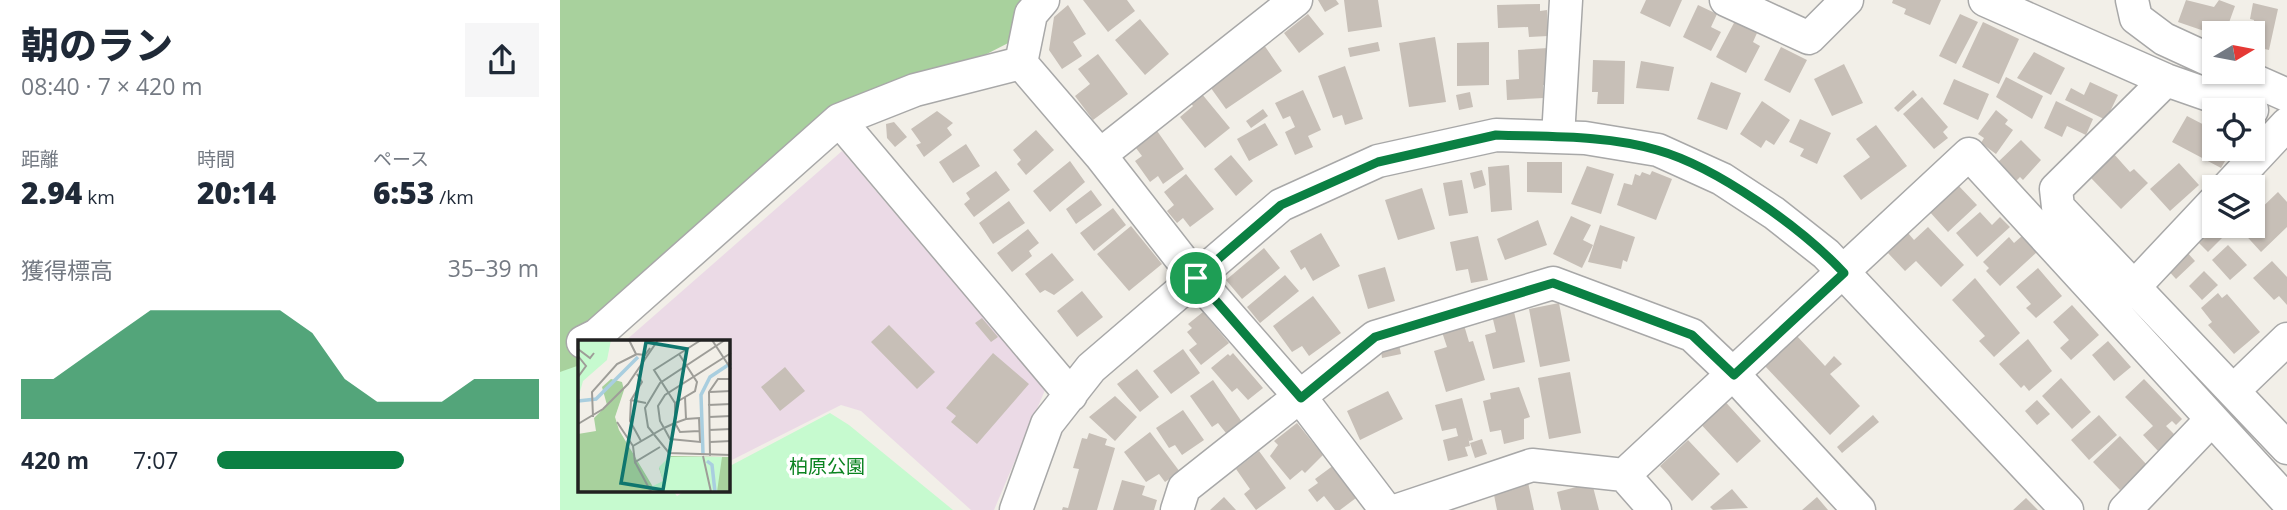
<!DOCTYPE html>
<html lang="ja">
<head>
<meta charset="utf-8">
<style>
	:root { --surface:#fff; --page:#f6f6f7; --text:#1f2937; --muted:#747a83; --accent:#0b8043 }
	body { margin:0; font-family:"Open Sans","Noto Sans JP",sans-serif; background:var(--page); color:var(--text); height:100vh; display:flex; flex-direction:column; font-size:26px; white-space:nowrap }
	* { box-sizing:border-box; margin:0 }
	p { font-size:23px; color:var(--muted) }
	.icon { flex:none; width:38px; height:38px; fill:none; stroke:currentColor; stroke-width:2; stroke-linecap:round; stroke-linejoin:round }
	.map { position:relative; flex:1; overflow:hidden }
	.details { display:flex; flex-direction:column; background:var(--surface); width:560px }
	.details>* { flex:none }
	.needle { width:46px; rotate:80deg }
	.buttons { position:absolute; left:1642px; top:21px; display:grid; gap:14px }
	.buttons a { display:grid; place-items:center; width:63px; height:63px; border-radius:0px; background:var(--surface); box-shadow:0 2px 5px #0004; font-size:35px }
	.pin { position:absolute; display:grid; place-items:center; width:60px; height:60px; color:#fff; margin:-30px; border:4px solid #fff; border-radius:50%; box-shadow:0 2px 7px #0007 }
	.round { display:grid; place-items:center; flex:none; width:74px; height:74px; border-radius:0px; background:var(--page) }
	.overview { display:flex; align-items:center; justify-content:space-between; height:119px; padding:0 21px }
	h1 { font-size:38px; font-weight:800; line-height:52px }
	.stats { display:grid; grid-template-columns:repeat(3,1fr); gap:10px; height:119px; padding:7px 21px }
	.stats div { display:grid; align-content:center }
	.stats b { font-size:30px; font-weight:800 }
	.stats small { font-size:19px; font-weight:400 }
	.stats p { font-size:19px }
	.chart { height:196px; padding:14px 21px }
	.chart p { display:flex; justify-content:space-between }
	.chart svg { width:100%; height:126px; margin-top:7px; fill:var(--accent); opacity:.7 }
	ul { padding:0 21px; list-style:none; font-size:23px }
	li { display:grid; grid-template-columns:112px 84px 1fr; align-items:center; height:52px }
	li i { height:18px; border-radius:9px; background:var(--accent) }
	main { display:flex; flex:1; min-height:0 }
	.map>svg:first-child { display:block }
</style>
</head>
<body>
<main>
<section class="details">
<div class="overview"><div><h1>朝のラン</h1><p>08:40 · 7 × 420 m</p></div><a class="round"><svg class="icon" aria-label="share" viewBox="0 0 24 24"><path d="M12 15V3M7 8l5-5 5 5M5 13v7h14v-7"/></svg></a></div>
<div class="stats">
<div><p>距離</p><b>2.94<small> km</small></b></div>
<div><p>時間</p><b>20:14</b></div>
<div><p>ペース</p><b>6:53<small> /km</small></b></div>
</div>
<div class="chart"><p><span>獲得標高</span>35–39 m</p>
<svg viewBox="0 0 160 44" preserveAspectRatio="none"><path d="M0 44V30L10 30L20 22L30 14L40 6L50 6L60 6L70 6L80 6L90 14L100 30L110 38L120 38L130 38L140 30L150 30L160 30V44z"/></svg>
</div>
<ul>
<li><b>420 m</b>7:07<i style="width:58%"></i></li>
</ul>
</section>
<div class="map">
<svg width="1727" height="510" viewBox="0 0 1727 510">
	<rect width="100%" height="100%" fill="#f2efe8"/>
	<path fill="#ebdae6" d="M282,151L485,390L434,510H411L301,411L281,405L168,462V342H64Z"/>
	<path fill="#a8d19d" d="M0,0H500L466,34L417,59L343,79L19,342V375L0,396Z"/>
	<path fill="#c6facf" d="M17,366L19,491H113L117,496L125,491H168V467L270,413L289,425L393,510H0V372Z"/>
	<path fill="#c7bfb7" d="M523,0H567L575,11L548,32Z
		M758,0H776L779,4L765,12Z
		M784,0H818L822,27L788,32Z
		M1086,0H1122L1110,27L1080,13Z
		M1333,0H1381L1370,25L1344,14L1346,9L1332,3Z
		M1626,0L1654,7L1659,0L1675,6L1666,31L1655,27L1653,34L1618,22Z
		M1693,3L1718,9L1709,50L1692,46L1694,20L1690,19Z
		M980,4V11L987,10L988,36L969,37L968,27L938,28L937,5Z
		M508,5L526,34L513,42L522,56L502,69L489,50L494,17Z
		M1138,5L1157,14L1151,27L1161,32L1151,51L1123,37Z
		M748,14L764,34L739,53L724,33Z
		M1400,14L1418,22L1396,64L1379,56Z
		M580,19L609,54L585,75L555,40Z
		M1175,21L1197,33L1193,42L1200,46L1186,73L1156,57Z
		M1423,22L1459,39L1439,84L1402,67Z
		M875,37L886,102L849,107L839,43Z
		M818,42L820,51L790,57L788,48Z
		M929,42V85L897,86V43Z
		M704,45L722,71L666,109L648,84Z
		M1221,47L1247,60L1230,93L1204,80Z
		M988,48L991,85H983L984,98L947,100L946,80L959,79L958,50Z
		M1474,52L1505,68L1491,95L1457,78Z
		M538,54L568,94L533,120L515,96L530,84L518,69Z
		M1033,60L1065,61L1064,104H1037L1038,92H1032Z
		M1081,61L1114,67L1109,91L1076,88Z
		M1284,64L1303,103L1272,116L1254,79Z
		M785,66L803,119L785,125L782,115L773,118L758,76Z
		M1446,77L1483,96L1472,119L1436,97Z
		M1394,79L1429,94L1418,120L1383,104Z
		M1151,82L1181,93L1167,130L1137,119Z
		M1530,82L1558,95L1546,120L1505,100L1511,88L1524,95Z
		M637,88L670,128L645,148L620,117L633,106L626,97Z
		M743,90L761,130L748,136L753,147L735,155L725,132L735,127L730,116L723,119L715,103Z
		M1353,90L1357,95L1338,112L1334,108Z
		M910,92L913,107L899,110L896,95Z
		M1362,97L1388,127L1383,132L1388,138L1374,149L1343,114Z
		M1202,101L1230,120L1214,145L1206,140L1201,148L1180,134Z
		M1496,101L1533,119L1526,135L1507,126L1502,137L1484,128Z
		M703,109L708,116L691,128L686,121Z
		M1436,110L1448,120L1445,124L1453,130L1436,154L1421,143L1424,138L1418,134Z
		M377,111L393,123L387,128L392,135L364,157L356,145L361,143L351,129Z
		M1627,116L1654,130V149H1672L1661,168L1612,142Z
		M1240,119L1271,133L1257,164L1240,156L1244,149L1229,142Z
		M334,122L347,137L335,147L327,138L326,124Z
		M705,123L718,145L689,161L677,139Z
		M1316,125L1347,166L1301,200L1283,176L1310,157L1296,139Z
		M595,128L624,169L603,184L598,176L590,182L575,161L582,156L573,144Z
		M476,130L494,150L466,175L457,164L461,160L453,150Z
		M1461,140L1481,160L1463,180L1460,177L1455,182L1437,163Z
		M406,144L420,166L393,183L379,162Z
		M1553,153L1570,172L1574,169L1588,183L1561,209L1530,177Z
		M671,155L693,181L676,196L654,169Z
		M510,161L525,182L490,212L473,191Z
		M967,162H1002V193L967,192Z
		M1619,163L1639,185L1610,211L1590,189Z
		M949,165L952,210L931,212L928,167Z
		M1027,166L1054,174L1041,214L1011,204Z
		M922,170L926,185L914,189L910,173Z
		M436,171L450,190L414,217L404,204L410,199L406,193Z
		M1092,171L1112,179L1096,220L1057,205L1064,183L1072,185L1075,174L1080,176L1082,172L1090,175Z
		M626,174L654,209L630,227L623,218L617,223L607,211L614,205L604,192Z
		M902,180L908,213L889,216L883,183Z
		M1396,183L1417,205L1388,232L1368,210Z
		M862,188L875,229L838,240L825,200Z
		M531,190L542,205L516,224L506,209Z
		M1718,192L1727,202V227L1701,252L1680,229L1692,226V217Z
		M449,201L465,223L433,244L419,223Z
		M553,208L566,225L534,251L520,233Z
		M1420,212L1432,225L1440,217L1450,227L1417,257L1396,233Z
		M1011,216L1031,225L1023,240L1033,245L1022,268L993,254Z
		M978,220L987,245L945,260L937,239Z
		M1654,223L1665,235L1648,252L1634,238Z
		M1040,225L1075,237L1067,262L1063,260L1061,269L1028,262Z
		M571,226L602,264L569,291L537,254Z
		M1368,227L1404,265L1381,287L1356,261L1345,271L1328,253L1348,233L1354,240Z
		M468,229L479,243L469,251L472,256L452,272L437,253Z
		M761,233L780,266L753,281L745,267L741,270L730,251Z
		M918,236L928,280L911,283L908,269L896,271L890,242Z
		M1462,236L1477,252L1440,286L1426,271L1429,268L1423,262L1449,237L1454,243Z
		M1668,245L1687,265L1670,280L1652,260Z
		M704,248L720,268L682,299L666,280Z
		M1625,250L1635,261L1616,279L1606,268Z
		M492,253L514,280L494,295L485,290L480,293L465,274Z
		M1712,261L1727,277V305L1719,296L1714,300L1693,278Z
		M825,267L835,301L808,309L798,275Z
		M1478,268L1502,296L1476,318L1466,308L1471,304L1456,287Z
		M1644,271L1658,285L1642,300L1629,286Z
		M725,275L739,291L700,323L687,307Z
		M1415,278L1460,333L1434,357L1419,341L1425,336L1392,300Z
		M522,291L543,317L517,337L497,311Z
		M1658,293L1662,298L1667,294L1700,332L1674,354L1648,325L1652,322L1641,308Z
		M753,296L781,333L749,356L742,346L732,352L713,326Z
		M999,303L1010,361L980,367L969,309Z
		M1512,305L1539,335L1511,360L1500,348L1509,340L1493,322Z
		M953,307L965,362L933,369L925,335L936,332L931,311Z
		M643,312L669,343L641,365L629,350L637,344L627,332L632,328L628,324Z
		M422,318L438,337L431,342L415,323Z
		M329,325L375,372L357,389L311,342Z
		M904,325L909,342L913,341L925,380L886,392L874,351L887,347L882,332Z
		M1236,335L1265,366L1274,356L1282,364L1270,374L1300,406L1270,435L1204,365Z
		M838,339L841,354L822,358L820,343Z
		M1468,339L1492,371L1469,391L1464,385L1461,388L1439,364Z
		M1548,341L1571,367L1554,381L1532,355Z
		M623,349L640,373L611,394L593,371Z
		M433,353L469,384L417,444L391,422L396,416L386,408Z
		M673,353L703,388L688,400L677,388L672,392L651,368L668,354L670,356Z
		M225,367L245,391L220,411L201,387Z
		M577,369L599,397L580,412L557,384Z
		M1010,372L1021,433L989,439L978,378Z
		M1501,378L1531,412L1512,429L1482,396Z
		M1584,379L1622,419L1616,425L1612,421L1606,426L1616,436L1599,452L1583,435L1593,426L1565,397Z
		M653,380L682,422L666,433L658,423L652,427L630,396Z
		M959,387L970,417L964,419V439L944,444L941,430L930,432L923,401L931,399L930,393Z
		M828,391L843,419L800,440L787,411Z
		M555,396L577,417L555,441L529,417Z
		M1160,396L1201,441L1177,463L1136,419Z
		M902,398L913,440L909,441L908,437L910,446L905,447L908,456L888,461L883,440L898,436L896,428L882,431L875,405Z
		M1477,400L1490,414L1477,425L1465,411Z
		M623,410L644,440L622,455L615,445L609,448L596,428Z
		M1313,415L1319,422L1282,453L1277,447Z
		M1539,415L1557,435L1529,460L1511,440Z
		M737,423L763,455L745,473L742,470L730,480L710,456L718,445L714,441Z
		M590,432L620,472L605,482L599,474L586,482L564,452Z
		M529,433L547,439L545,445L555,448L537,510H502L503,507L508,508L519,469L513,468L522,438L527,439Z
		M1560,436L1587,465L1560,490L1533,462Z
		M922,439L927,454L915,458L910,443Z
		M1128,440L1160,474L1132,501L1100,466Z
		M699,451L726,488L696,510L684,494L690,489L676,469Z
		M774,465L800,495L780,510H775L764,496L757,502L748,490L758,483L755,479Z
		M966,473L974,510H937L931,480Z
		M562,480L585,486L582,495L597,500L594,510H553Z
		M1032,483L1039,510H1001L997,492Z
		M1172,489L1188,508L1153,510L1150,507Z
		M664,497L676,510H650Z
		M1257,497L1268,510H1242Z
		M1466,498L1478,510H1453Z"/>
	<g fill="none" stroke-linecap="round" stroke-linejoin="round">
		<g stroke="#a8a8a8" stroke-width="35">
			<path id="minor" d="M1166,0L1249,38L1287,0
				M1425,0L1606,80L1692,110
				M1572,0L1576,18L1604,39L1654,62
				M461,63L471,14L483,0
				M1675,72L1727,95
				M1606,80L1496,189L1498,207L1727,448
				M998,137L1006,0
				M540,155L736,0
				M1668,187L1727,124
				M1574,287L1654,202
				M23,342L37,335L279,120
				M1673,391L1727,339
				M511,395L279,120L355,90L461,63L540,155L636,278L741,398L826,510
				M1064,475L1409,154L1727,501
				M456,510L487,424L531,368L721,205L818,161L936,135L1025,138L1098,150L1162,179L1214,213L1266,254L1507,510
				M617,510L624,488L815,337L993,283L1132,335L1174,375L1299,510
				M838,510L972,465L1064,475L1095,510
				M1565,510L1652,419"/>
		</g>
		<use href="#minor" stroke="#fff" stroke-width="32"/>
	</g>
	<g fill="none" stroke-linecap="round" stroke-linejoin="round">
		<g stroke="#fff" stroke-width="14">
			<path id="route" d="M936,135C989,137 1046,135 1097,150C1157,167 1242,228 1284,273L1174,375L1132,335L993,283L815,337L741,398L636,278L721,205L818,162Z"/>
		</g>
		<use href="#route" stroke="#0b8043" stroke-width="9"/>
	</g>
	<g text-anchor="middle" stroke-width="7" stroke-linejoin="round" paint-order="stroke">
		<g font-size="19" fill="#0b8320" stroke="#fff">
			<text x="267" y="473">柏原公園</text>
		</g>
	</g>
	<g transform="translate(18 340)">
		<rect width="152" height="152" fill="#f2efe8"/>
		<path d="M33,39L44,42L46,50L37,77L41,90L78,152H0V94L18,91L16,78L29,65L24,47ZM93,116L152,117V152H89L81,128Z" fill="#a8d19d"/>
		<path d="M0,0H33L29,20L5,41L1,55ZM91,117H144L139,152H74L73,147L85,141L81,127Z" fill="#c6facf"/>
		<path fill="none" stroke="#a9cedf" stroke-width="3.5" d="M0,61L18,59L60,17M125,114L123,55L132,37L153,23M129,121L134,125L137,152"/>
		<path fill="none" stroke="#9e9d98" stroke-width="2" d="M51,0L58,14L67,15L72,8M134,0L153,29M147,0L82,43L67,68L70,87L91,113L153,115M0,9L12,18L16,13M0,16L8,26L0,37M59,34L64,42L53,60L68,63M132,52L153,51M107,57L108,79M53,60L52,81L63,101M97,63L117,51L119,42L101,14M130,65L153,64M15,77L14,52L39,24L59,14M131,77L153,76M39,82L55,106M0,84L25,69L50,44L80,0M131,90L153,89M121,91L102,92L97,83V63L76,30L123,0M132,102L153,101M82,107L57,122L55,106L86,88L97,83L108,79L121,78L122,102L92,99L86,88L82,81L80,66L87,55L153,13M125,116L133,152M132,116L131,52L140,39H153M57,122L73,152"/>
		<path fill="#0f766e" fill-opacity="0.15" stroke="#0f766e" stroke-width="3.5" d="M68,2L109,9L85,150L43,143Z"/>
		<rect width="152" height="152" fill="none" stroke="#212121" stroke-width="3.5"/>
	</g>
</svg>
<div class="buttons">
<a><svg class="needle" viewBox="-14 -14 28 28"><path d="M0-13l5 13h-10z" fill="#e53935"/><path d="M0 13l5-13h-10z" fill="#747a83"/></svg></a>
<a><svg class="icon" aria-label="locate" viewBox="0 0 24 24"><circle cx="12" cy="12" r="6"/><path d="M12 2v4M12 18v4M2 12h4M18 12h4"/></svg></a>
<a><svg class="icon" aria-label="layers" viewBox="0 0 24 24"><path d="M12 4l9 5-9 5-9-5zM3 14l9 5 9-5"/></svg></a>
</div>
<div class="pin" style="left:636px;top:278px;background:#1e9e55"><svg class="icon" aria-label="arrive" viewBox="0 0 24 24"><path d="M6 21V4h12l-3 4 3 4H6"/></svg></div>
</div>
</main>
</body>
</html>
